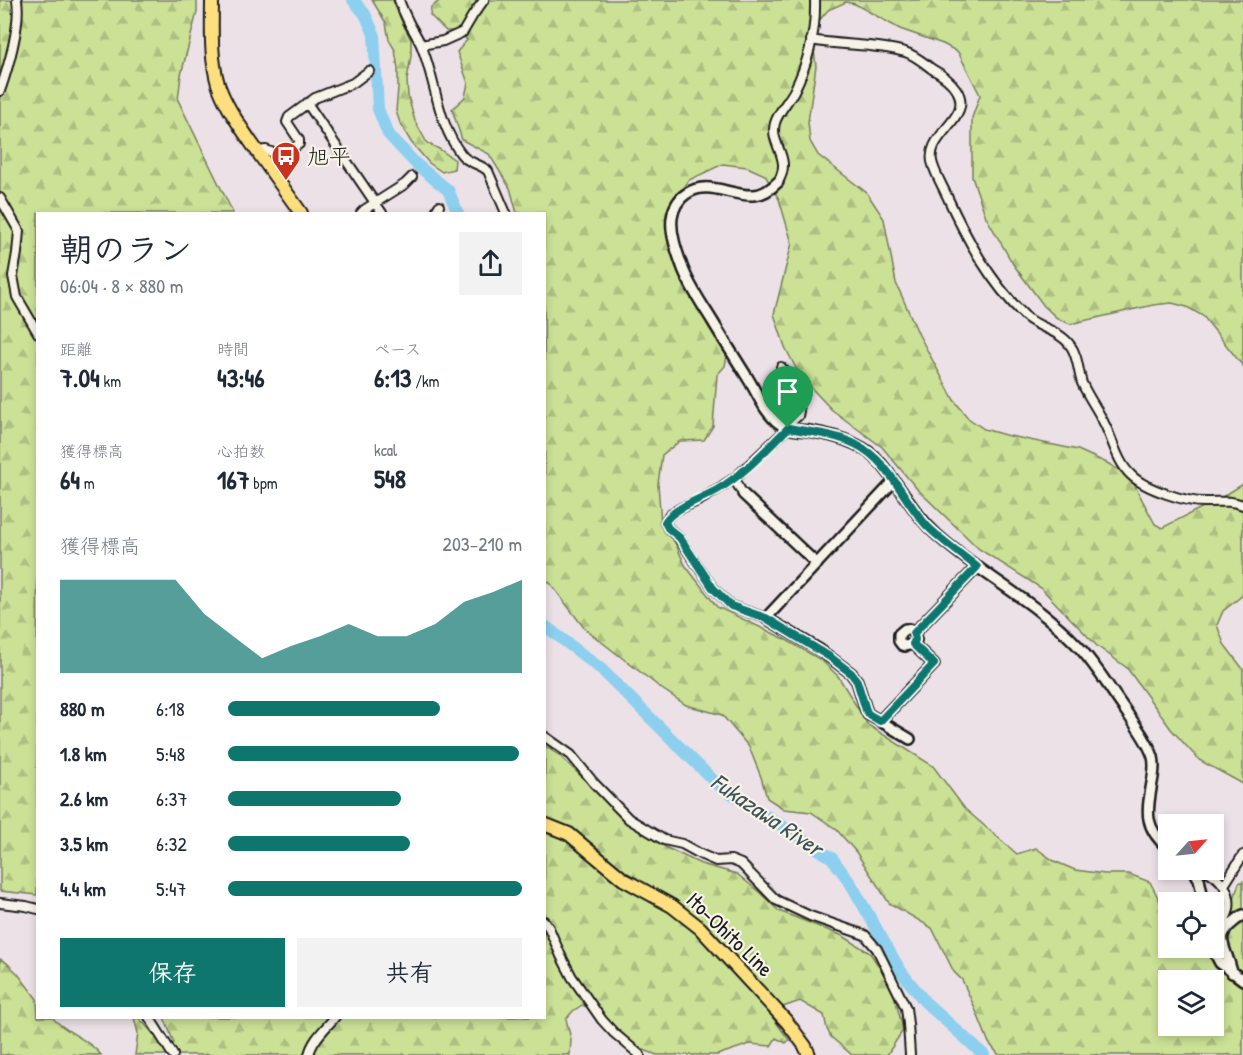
<!DOCTYPE html>
<html lang="ja">
<head>
<meta charset="utf-8">
<style>
	:root { --surface:#fff; --page:#f2f2f3; --text:#1f2937; --muted:#747a83; --accent:#0f766e }
	body { margin:0; font-family:"Patrick Hand","Klee One",sans-serif; background:var(--page); color:var(--text); height:100vh; display:flex; flex-direction:column; font-size:22px; white-space:nowrap }
	* { box-sizing:border-box; margin:0 }
	p { font-size:20px; color:var(--muted) }
	.icon { flex:none; width:33px; height:33px; fill:none; stroke:currentColor; stroke-width:2; stroke-linecap:round; stroke-linejoin:round }
	.map { position:relative; flex:1; overflow:hidden }
	.details { position:absolute; left:36px; top:212px; width:510px; height:807px; display:flex; flex-direction:column; background:var(--surface); border-radius:0px; box-shadow:0 3px 9px #0003 }
	.details>* { flex:none }
	.needle { width:39px; rotate:63deg }
	.tools { position:absolute; left:1158px; top:814px; display:grid; gap:12px }
	.tools a { display:grid; place-items:center; width:66px; height:66px; border-radius:0px; background:var(--surface); box-shadow:0 3px 9px #0003; font-size:30px }
	.pin { position:absolute; display:grid; place-items:center; width:51px; height:51px; color:#fff; margin:-62px -26px; border-radius:50% 50% 50% 0; rotate:-45deg; box-shadow:0 0 6px #0007 }
	.pin .icon { rotate:45deg }
	.round { display:grid; place-items:center; flex:none; width:63px; height:63px; border-radius:0px; background:var(--page) }
	.summary { display:flex; align-items:center; justify-content:space-between; height:102px; padding:0 24px }
	h1 { font-size:33px; font-weight:700; line-height:45px }
	.stats { display:grid; grid-template-columns:repeat(3,1fr); gap:9px; height:102px; padding:6px 24px }
	.stats div { display:grid; align-content:center }
	.stats b { font-size:26px; font-weight:700 }
	.stats small { font-size:16px; font-weight:400 }
	.stats p { font-size:16px }
	.chart { height:168px; padding:12px 24px }
	.chart p { display:flex; justify-content:space-between }
	.chart svg { width:100%; height:108px; margin-top:6px; fill:var(--accent); opacity:.7 }
	.primary-button { display:flex; gap:12px; margin-top:auto; padding:12px 24px }
	.primary-button a { flex:1; height:69px; border-radius:0px; background:var(--accent); color:#fff; font-size:24px; font-weight:700; line-height:69px; text-align:center }
	.primary-button a+a { background:var(--page); color:var(--text) }
	ul { padding:0 24px; list-style:none; font-size:20px }
	li { display:grid; grid-template-columns:96px 72px 1fr; align-items:center; height:45px }
	li i { height:15px; border-radius:8px; background:var(--accent) }
	.map>svg:first-child { display:block }
</style>
</head>
<body>
<div class="map">
<svg width="1243" height="1055" viewBox="0 0 1243 1055">
	<defs>
		<pattern id="forest-firs" width="22" height="20" patternUnits="userSpaceOnUse" patternTransform="scale(1.5)"><rect width="22" height="20" fill="#cbe196"/><path d="M5 1l3.5 6h-7zM16 11l3.5 6h-7z" fill="#aec081"/></pattern>
	</defs>
	<rect width="100%" height="100%" fill="#ece1e7"/>
	<filter id="ink" filterUnits="userSpaceOnUse"><feTurbulence type="fractalNoise" baseFrequency=".0167" numOctaves="2"/><feDisplacementMap in="SourceGraphic" scale="12" xChannelSelector="R" yChannelSelector="G"/><feConvolveMatrix kernelMatrix="1 2 1 2 8 2 1 2 1" color-interpolation-filters="sRGB"/></filter>
	<g filter="url(#ink)">
		<path fill="url(#forest-firs)" stroke="#747e59" stroke-width="1.5" fill-rule="evenodd" d="M0,0H197V12L181,75L178,100L233,213H38L37,895L0,891Z
			M372,0H393L402,22L411,40V56L407,80L408,96L415,121L427,143L439,149L455,160L454,169L442,172L429,163L411,142L400,123L396,111L398,88V69L395,50L389,40L386,23Z
			M441,0H1243V366L1203,316L1187,307L1172,303L1153,305L1070,324L1057,318L1044,306L1013,264L986,217L972,177V118L980,95L958,52L943,44L900,29L855,4L846,2L828,10L818,22L813,42L816,66L808,122L810,141L818,155L867,193L884,219L896,283L919,335L954,400L968,418L984,429L1005,435L1078,450L1109,464L1130,477L1155,524L1162,528L1219,499L1243,484V595L1223,611L1217,625L1224,644L1243,669V784L1199,760L1171,729L1127,668L1097,646L1041,588L979,549L918,490L882,447L832,410L800,376L785,347L774,314L792,243L779,199L765,175L747,167L723,164L689,180L671,208L666,218L680,261L728,351L725,366L717,375L713,426L704,440L680,441L662,455L658,484L661,523L673,538L685,565L717,607L783,638L821,660L838,676L868,725L933,766L965,809L1017,854L1036,848L1054,861L1075,870L1105,874H1129L1150,882L1168,917V948H1214V914L1232,905L1239,883L1243,881V1055H999L989,1043L974,1006L962,980L954,972L932,928L889,903L856,852L836,829L811,812L784,809L767,798L761,777L749,747L722,715L686,705L662,689L585,629L550,583L545,579L544,213H517L510,188L489,154L462,140L452,109L465,97L468,83L457,52L467,40L459,31H446L430,15L431,7ZM1168,981H1214V1026H1168Z
			M545,746L559,755L614,808L665,847L701,864L737,874L759,892L779,911L843,936L870,953L884,974L894,993L903,1030L887,1055H852L831,1037L827,1029L824,1015L800,1001L783,1007L773,1018L789,1040L786,1043L776,1038L771,1046L750,1044L717,1055H657L636,1047L599,1019L587,1007L582,1005L573,1011L566,1019L571,1039L570,1055H135L138,1033L134,1018H139L166,1048L174,1043L164,1017H544Z
			M0,959L7,963L18,974L37,999L38,1017H52C65,1033 88,1038 101,1055H0Z"/>
		<g fill="none" stroke-linecap="round" stroke-linejoin="round">
			<path stroke="#8dcfee" stroke-width="12" d="M353,0L365,14L374,34L378,109L388,134L417,165L448,190L458,213
				M544,625L601,669L717,784L832,858L851,884L900,970L925,1002L984,1055"/>
			<g stroke="#1c1c1c" stroke-width="12">
				<path id="minor" d="M399,0C402,9 406,17 410,25C415,33 420,41 423,50C436,84 438,124 461,154C468,164 480,163 488,171L506,213
					M811,40C842,46 875,43 905,52C915,55 924,63 932,69C941,74 950,80 956,89C976,118 922,135 933,165C936,175 942,185 946,194C966,238 990,282 1025,316C1038,328 1059,330 1070,345C1078,355 1078,371 1082,383C1088,397 1098,410 1104,423C1113,440 1117,462 1131,475C1145,489 1188,503 1207,502C1221,502 1229,500 1243,505
					M421,45L443,41L463,32L473,15L484,0
					M0,91C8,68 21,24 17,0
					M307,103L382,213
					M257,151L266,150L281,156L299,144V140L287,122L289,117L315,98L353,83L369,71
					M778,182C793,157 769,145 775,123C778,112 788,102 794,91C808,63 816,31 815,0
					M0,198L19,231L17,253L13,276L17,297L38,333
					M361,213L364,210L405,184L412,177
					M435,213L439,206
					M781,367L789,375L799,411L798,416L785,427
					M736,477C724,485 711,494 698,501C686,506 671,510 665,522L668,528L679,538L713,588L731,606L766,618
					M743,494L737,484L736,477L788,428
					M544,736L571,755L594,783L629,819L664,840L682,844L702,855L716,861L731,860L741,864L776,900L810,916L865,935L877,949L906,1008L908,1024L910,1055
					M1205,870C1220,877 1232,891 1229,909C1227,921 1219,921 1222,936
					M1224,885L1243,855
					M0,903L26,906L38,909
					M544,921L549,928L561,956L572,977L602,1020L614,1033L640,1055
					M149,1017L173,1055
					M309,1055C312,1040 325,1029 335,1017"/>
			</g>
			<g stroke="#1c1c1c" stroke-width="14">
				<path id="tertiary" d="M778,182C771,189 763,195 753,195C729,196 708,179 686,194C678,199 673,209 672,218C670,233 677,252 682,266C689,286 702,304 713,322C725,342 737,361 749,380C758,395 766,415 780,424C788,430 799,430 809,431C832,435 858,441 876,458C899,482 912,513 937,535C980,574 1035,601 1076,644C1094,662 1108,686 1123,707C1132,721 1148,740 1153,757C1155,764 1154,770 1153,777C1148,808 1141,825 1168,848
					M894,481L766,618L820,650L851,673L857,681L866,710L868,714L880,721L934,664L913,644L916,640L914,633L977,567
					M743,494L817,564
					M913,644L905,646L902,645L899,641V634L905,629H909L914,633
					M880,721L910,739
					M1194,870L1199,879L1204,903
					M1212,948L1220,963L1243,980
					M1232,973C1226,942 1209,938 1243,915"/>
			</g>
			<g stroke="#1c1c1c" stroke-width="16">
				<path id="primary" d="M212,0C212,27 210,57 218,84C225,105 238,123 250,141C267,165 284,189 301,213
					M544,824L569,834L623,879L672,906L700,928L787,1022L805,1046L809,1055"/>
			</g>
			<use href="#minor" stroke="#f7f3e8" stroke-width="8"/>
			<use href="#tertiary" stroke="#f7f3e8" stroke-width="9"/>
			<use href="#primary" stroke="#fddf80" stroke-width="12"/>
		</g>
	</g>
	<g fill="none" stroke-linecap="round" stroke-linejoin="round" filter="url(#ink)">
		<g stroke="#fff" stroke-width="12">
			<path id="route" d="M788,428C810,432 835,434 855,444C889,460 903,500 927,526C942,541 960,553 977,567L914,633L915,640L913,644L934,664L880,721L868,714L866,710L857,681L851,673L830,657L766,618L731,606L713,588L680,538L668,528L665,522C672,509 703,498 717,490C744,474 766,450 788,428Z"/>
		</g>
		<use href="#route" stroke="#0f766e" stroke-width="8"/>
	</g>
	<defs>
		<g id="bus-pin" transform="scale(1.5)"><path d="M0 17L-7.5 6A9.5 9.5 0 1 1 7.5 6Z" fill="#c8321e" stroke="#f7f3e8"/><path d="M-5-6H5V4H4V6H2V4H-2V6H-4V4H-5ZM-3.5-4V0h7V-4ZM-3.5 1.2v1.5H-2V1.2ZM2 1.2v1.5H3.5V1.2Z" fill="#fff"/></g>
	</defs>
	<g fill-rule="evenodd">
		<use href="#bus-pin" x="286" y="156"/>
	</g>
	<g text-anchor="middle" stroke-width="4.5" stroke-linejoin="round" paint-order="stroke">
		<g font-size="22" fill="#1c1c1c" stroke="#f7f3e8" text-anchor="start">
			<text x="307" y="164">旭平</text>
		</g>
		<g font-size="22" fill="#1c1c1c" stroke="#f7f3e8">
			<text transform="translate(730 934) rotate(44)" y="8">Ito-Ohito Line</text>
		</g>
		<g font-size="24" font-style="italic" fill="#3e525b" stroke="#f7f3e8">
			<text transform="translate(767 815) rotate(34)" y="8">Fukazawa River</text>
		</g>
	</g>
</svg>
<div class="tools">
<a><svg class="needle" viewBox="-14 -14 28 28"><path d="M0-13l5 13h-10z" fill="#e53935"/><path d="M0 13l5-13h-10z" fill="#747a83"/></svg></a>
<a><svg class="icon" aria-label="locate" viewBox="0 0 24 24"><circle cx="12" cy="12" r="6"/><path d="M12 2v4M12 18v4M2 12h4M18 12h4"/></svg></a>
<a><svg class="icon" aria-label="layers" viewBox="0 0 24 24"><path d="M12 4l9 5-9 5-9-5zM3 14l9 5 9-5"/></svg></a>
</div>
<div class="pin" style="left:788px;top:428px;background:#1e9e55"><svg class="icon" aria-label="arrive" viewBox="0 0 24 24"><path d="M6 21V4h12l-3 4 3 4H6"/></svg></div>
<section class="details">
<div class="summary"><div><h1>朝のラン</h1><p>06:04 · 8 × 880 m</p></div><a class="round"><svg class="icon" aria-label="share" viewBox="0 0 24 24"><path d="M12 15V3M7 8l5-5 5 5M5 13v7h14v-7"/></svg></a></div>
<div class="stats">
<div><p>距離</p><b>7.04<small> km</small></b></div>
<div><p>時間</p><b>43:46</b></div>
<div><p>ペース</p><b>6:13<small> /km</small></b></div>
</div>
<div class="stats">
<div><p>獲得標高</p><b>64<small> m</small></b></div>
<div><p>心拍数</p><b>167<small> bpm</small></b></div>
<div><p>kcal</p><b>548</b></div>
</div>
<div class="chart"><p><span>獲得標高</span>203–210 m</p>
<svg viewBox="0 0 160 44" preserveAspectRatio="none"><path d="M0 44V6L10 6L20 6L30 6L40 6L50 20L60 29L70 38L80 33L90 29L100 24L110 29L120 29L130 24L140 15L150 11L160 6V44z"/></svg>
</div>
<ul>
<li><b>880 m</b>6:18<i style="width:72%"></i></li>
<li><b>1.8 km</b>5:48<i style="width:99%"></i></li>
<li><b>2.6 km</b>6:37<i style="width:59%"></i></li>
<li><b>3.5 km</b>6:32<i style="width:62%"></i></li>
<li><b>4.4 km</b>5:47<i style="width:100%"></i></li>
</ul>
<div class="primary-button"><a>保存</a><a>共有</a></div>
</section>
</div>
</body>
</html>
